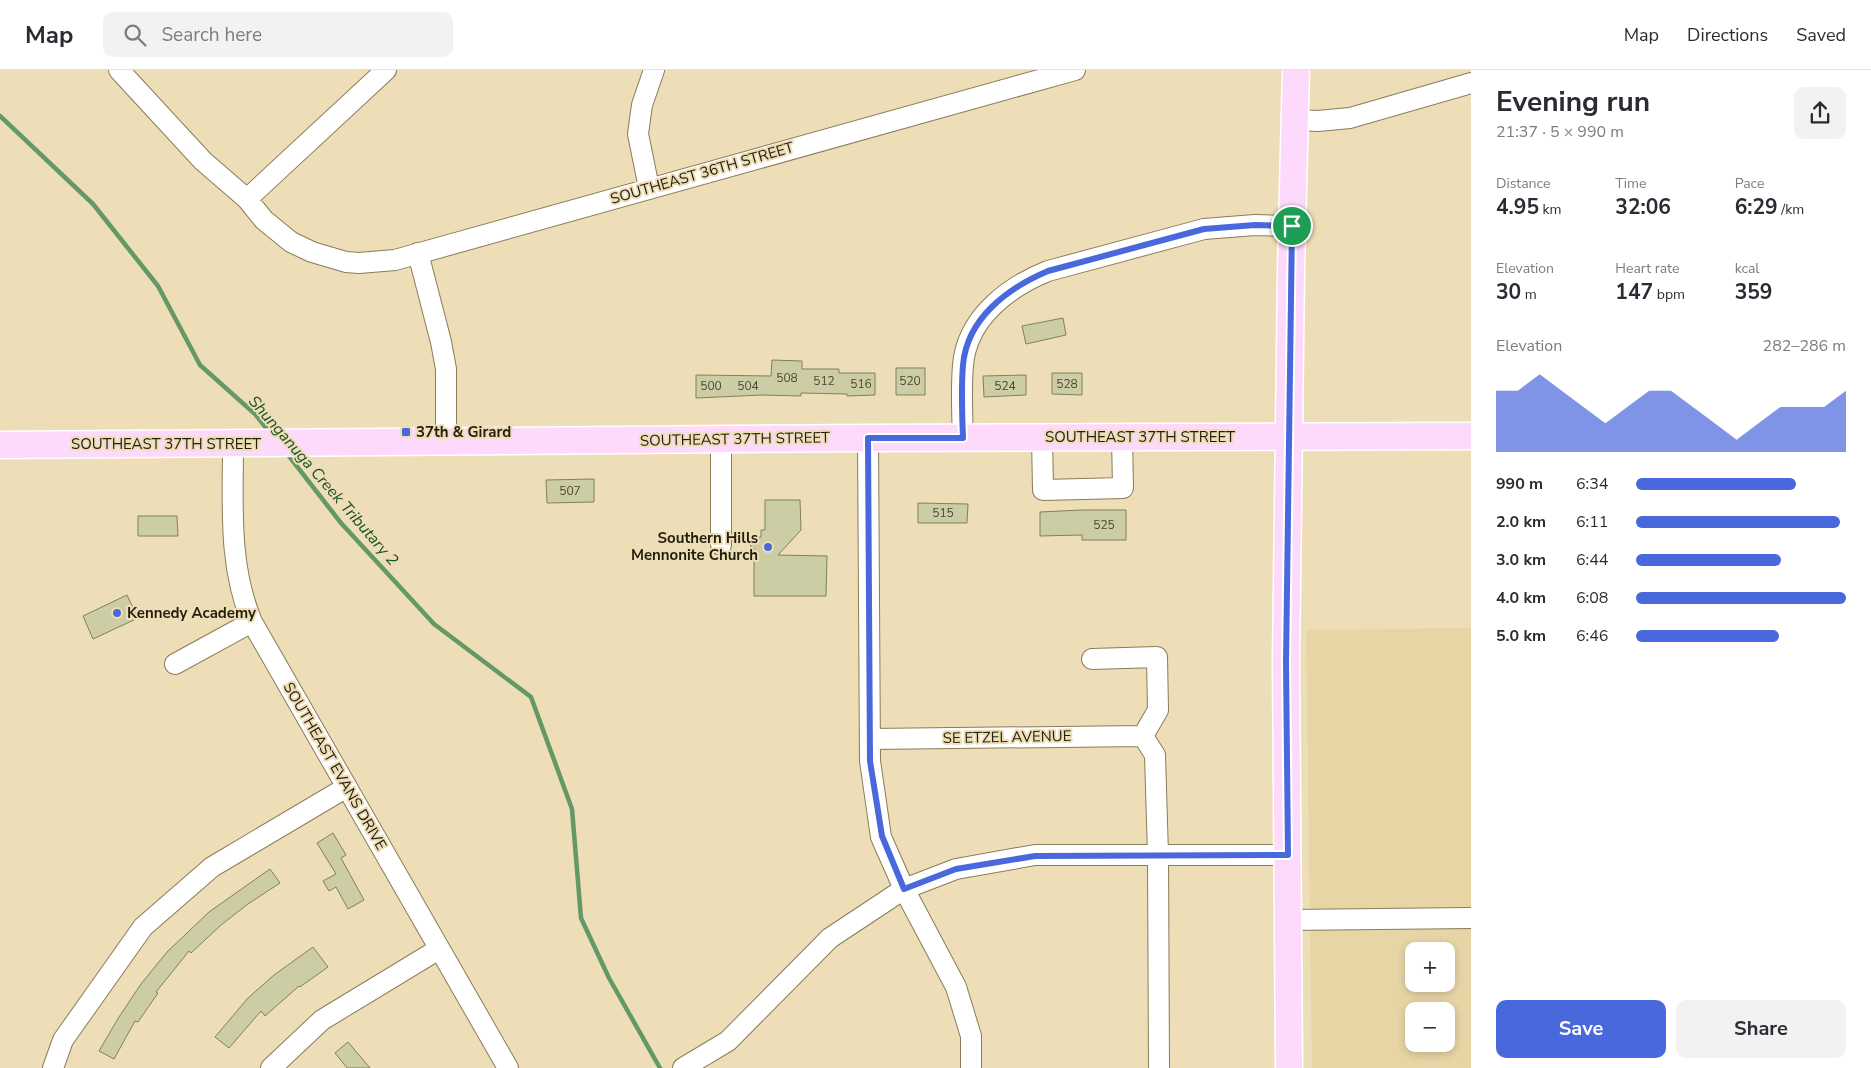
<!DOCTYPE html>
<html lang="en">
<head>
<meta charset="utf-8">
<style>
	:root { --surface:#fff; --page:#f2f2f3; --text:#2b2b33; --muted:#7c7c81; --line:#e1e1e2; --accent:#4968dc }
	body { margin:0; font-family:"Nunito Sans",sans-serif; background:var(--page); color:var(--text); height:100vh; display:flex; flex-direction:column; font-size:19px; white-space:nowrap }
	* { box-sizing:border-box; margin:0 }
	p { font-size:16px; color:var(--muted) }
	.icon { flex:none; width:28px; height:28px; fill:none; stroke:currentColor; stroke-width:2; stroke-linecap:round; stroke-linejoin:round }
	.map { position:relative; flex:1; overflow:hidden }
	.panel { display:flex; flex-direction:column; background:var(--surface); width:400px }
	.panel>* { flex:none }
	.fabs { position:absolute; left:1405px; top:872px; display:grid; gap:10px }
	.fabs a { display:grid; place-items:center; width:50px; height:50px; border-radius:10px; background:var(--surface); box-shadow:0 2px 8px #0003; font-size:25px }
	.pin { position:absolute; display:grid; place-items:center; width:42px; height:42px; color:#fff; margin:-21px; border:2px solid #fff; border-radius:50%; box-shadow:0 1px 5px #0007 }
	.round { display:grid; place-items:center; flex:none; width:52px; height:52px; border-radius:10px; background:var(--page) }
	.overview { display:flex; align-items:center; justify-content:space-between; height:85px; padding:0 25px }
	h1 { font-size:28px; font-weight:700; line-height:38px }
	.figures { display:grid; grid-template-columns:repeat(3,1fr); gap:8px; height:85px; padding:5px 25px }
	.figures div { display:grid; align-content:center }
	.figures b { font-size:21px; font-weight:700 }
	.figures small { font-size:14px; font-weight:400 }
	.figures p { font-size:14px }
	.chart { height:140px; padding:10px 25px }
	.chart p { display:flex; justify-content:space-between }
	.chart svg { width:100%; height:90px; margin-top:5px; fill:var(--accent); opacity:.7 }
	.cta { display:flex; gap:10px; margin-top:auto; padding:10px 25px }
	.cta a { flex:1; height:58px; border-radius:10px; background:var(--accent); color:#fff; font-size:20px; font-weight:700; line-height:58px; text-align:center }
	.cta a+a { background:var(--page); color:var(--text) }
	ul { padding:0 25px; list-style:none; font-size:16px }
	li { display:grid; grid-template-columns:80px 60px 1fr; align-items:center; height:38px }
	li i { height:12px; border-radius:6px; background:var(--accent) }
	header { display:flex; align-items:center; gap:30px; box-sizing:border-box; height:70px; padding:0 25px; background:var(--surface); border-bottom:1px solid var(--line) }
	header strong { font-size:24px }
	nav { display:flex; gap:28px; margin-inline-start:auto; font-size:18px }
	.search { width:350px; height:45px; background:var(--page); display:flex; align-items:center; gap:12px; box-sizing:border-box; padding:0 18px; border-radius:10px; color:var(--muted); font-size:19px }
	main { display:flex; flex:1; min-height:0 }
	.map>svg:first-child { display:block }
</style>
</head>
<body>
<header>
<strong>Map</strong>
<div class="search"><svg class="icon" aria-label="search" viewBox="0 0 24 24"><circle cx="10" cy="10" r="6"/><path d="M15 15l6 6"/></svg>Search here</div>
<nav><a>Map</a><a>Directions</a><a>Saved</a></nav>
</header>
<main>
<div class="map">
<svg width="1471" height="998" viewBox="0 0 1471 998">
	<rect width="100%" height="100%" fill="#eedeb7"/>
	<path fill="#e7d5a6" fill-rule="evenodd" d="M1471,558V998H1312L1306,560ZM1414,881H1446V914H1414ZM1414,941H1446V974H1414Z"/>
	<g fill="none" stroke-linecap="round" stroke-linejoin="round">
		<path stroke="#649867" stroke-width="4.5" d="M0,46L93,134L158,216L200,295L255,344L270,363
			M285,381L341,453L434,554L531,627L572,739L581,848L609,908L660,998"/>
	</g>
	<path fill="#cccda4" stroke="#80805a" d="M1063,248L1066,265L1026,274L1022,256Z
		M772,290L802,291V299H839V303H875V325L847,326V324L801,323V326L763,325L696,328V305L771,306Z
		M896,298H925V325H896Z
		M1052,303H1082V325L1052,324Z
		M1026,305V325L984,327L983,306Z
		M594,409V432L547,433L546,410Z
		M765,430H800L801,460L778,485L827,486L826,526H754V478H751L750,467H761V460H765Z
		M918,433L968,434L967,453H918Z
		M1082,440H1126V470H1082V465L1040,466V442Z
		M138,446H177L178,466H138Z
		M127,525L138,548L93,569L83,546Z
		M333,763L346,785L341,788L364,830L348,839L336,817L329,821L323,811L336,804L317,773Z
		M270,799L280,813L248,834L221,855L191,883L189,881L156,922L158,923L138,952L135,951L114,989L99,981L119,947L141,914L167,882L209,842Z
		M313,877L328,897L300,917L299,916L265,946L261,941L229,978L215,967L248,928L274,905Z
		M348,972L370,998H347L335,983Z"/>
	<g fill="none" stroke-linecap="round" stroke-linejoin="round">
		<g stroke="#8a7c58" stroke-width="22">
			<path id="minor" d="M119,0L203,91L247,129L264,150L291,172L312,182L346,192L359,193L395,190L1075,0
				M1295,50L1318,51L1350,48L1471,13
				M649,118L638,64L642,35L654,0
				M247,129L386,0
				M418,183L441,272L446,299V372
				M1042,367L1043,420L1123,418L1122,366
				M868,368L870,691L881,767L904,819L956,917L971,966V998
				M963,368C962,344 961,319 963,295C967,248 1008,217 1048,201L1204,159L1255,155L1292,156
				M721,369V475
				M233,373C233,434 228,495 252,552L508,998
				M1092,589L1157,587L1158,640L1143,666
				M175,594L252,552
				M1143,666L1155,685L1158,785L1159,998
				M870,669L1143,666
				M1288,850L1471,848
				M53,998L63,970L143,857L212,797L347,717
				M271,998L322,950L439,879
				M683,998L728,971L830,868L904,819L956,799L1035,785H1287"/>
		</g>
		<g stroke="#fff" stroke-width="29">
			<path id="major" d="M0,375L868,368L1471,366
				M1289,998L1286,592L1291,200L1296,0"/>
		</g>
		<use href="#minor" stroke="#fff" stroke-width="20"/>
		<use href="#major" stroke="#fdd9fb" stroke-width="26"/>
	</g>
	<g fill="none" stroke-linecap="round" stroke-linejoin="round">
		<g stroke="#fff" stroke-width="10">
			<path id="route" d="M1255,155L1292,156L1286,592L1288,785L1035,786L956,799L904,819L882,766L870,691L868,368H963C962,344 961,319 963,295C967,248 1008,218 1048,201L1204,159Z"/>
		</g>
		<use href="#route" stroke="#4968dc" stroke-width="6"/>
	</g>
	<g fill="#4968dc" stroke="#eedeb7" stroke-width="2">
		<rect x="401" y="357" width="10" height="10" rx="2.5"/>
		<circle cx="768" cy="477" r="5"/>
		<circle cx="117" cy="543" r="5"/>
	</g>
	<g text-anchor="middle" stroke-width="4" stroke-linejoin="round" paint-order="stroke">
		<g font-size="12" fill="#4d4934">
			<text x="787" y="312">508</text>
			<text x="824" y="315">512</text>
			<text x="910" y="315">520</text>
			<text x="861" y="318">516</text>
			<text x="1067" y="318">528</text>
			<text x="711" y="320">500</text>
			<text x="748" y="320">504</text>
			<text x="1005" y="320">524</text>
			<text x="570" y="425">507</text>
			<text x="943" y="447">515</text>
			<text x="1104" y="459">525</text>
		</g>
		<g font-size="15" fill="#231d0e" stroke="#eedeb7">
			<text transform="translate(702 103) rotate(-16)" y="5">SOUTHEAST 36TH STREET</text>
			<text x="1140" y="372">SOUTHEAST 37TH STREET</text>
			<text transform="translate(735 369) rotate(-1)" y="5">SOUTHEAST 37TH STREET</text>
			<text x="166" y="379">SOUTHEAST 37TH STREET</text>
			<text transform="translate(1007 667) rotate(-1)" y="5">SE ETZEL AVENUE</text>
			<text transform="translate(335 696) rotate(60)" y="5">SOUTHEAST EVANS DRIVE</text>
		</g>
		<g font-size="15" font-weight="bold" fill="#231d0e" stroke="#eedeb7" text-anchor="start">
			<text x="416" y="367">37th &amp; Girard</text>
			<text x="758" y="473" text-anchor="end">Southern Hills<tspan x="758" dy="17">Mennonite Church</tspan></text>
			<text x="127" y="548">Kennedy Academy</text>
		</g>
		<g font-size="16" font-style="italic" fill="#194f26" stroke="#eedeb7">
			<text transform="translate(324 410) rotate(49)" y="6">Shunganuga Creek Tributary 2</text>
		</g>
	</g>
</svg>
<div class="fabs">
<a>+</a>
<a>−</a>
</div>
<div class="pin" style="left:1292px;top:156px;background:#1e9e55"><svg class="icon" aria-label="arrive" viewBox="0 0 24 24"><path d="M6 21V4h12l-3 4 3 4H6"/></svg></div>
</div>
<section class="panel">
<div class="overview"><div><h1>Evening run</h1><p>21:37 · 5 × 990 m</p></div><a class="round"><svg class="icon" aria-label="share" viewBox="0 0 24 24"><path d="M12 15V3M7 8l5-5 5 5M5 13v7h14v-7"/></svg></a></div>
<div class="figures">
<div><p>Distance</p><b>4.95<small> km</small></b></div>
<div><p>Time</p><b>32:06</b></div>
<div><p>Pace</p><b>6:29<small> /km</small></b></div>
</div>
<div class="figures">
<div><p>Elevation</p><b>30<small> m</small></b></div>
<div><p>Heart rate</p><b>147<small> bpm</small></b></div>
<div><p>kcal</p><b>359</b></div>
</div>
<div class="chart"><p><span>Elevation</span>282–286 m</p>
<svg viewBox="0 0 160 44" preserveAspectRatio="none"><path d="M0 44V14L10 14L20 6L30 14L40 22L50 30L60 22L70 14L80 14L90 22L100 30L110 38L120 30L130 22L140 22L150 22L160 14V44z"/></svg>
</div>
<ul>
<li><b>990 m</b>6:34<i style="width:76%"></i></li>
<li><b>2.0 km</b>6:11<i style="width:97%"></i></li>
<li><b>3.0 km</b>6:44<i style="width:69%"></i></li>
<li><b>4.0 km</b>6:08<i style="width:100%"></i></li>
<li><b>5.0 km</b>6:46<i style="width:68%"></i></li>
</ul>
<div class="cta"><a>Save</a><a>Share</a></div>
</section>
</main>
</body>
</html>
